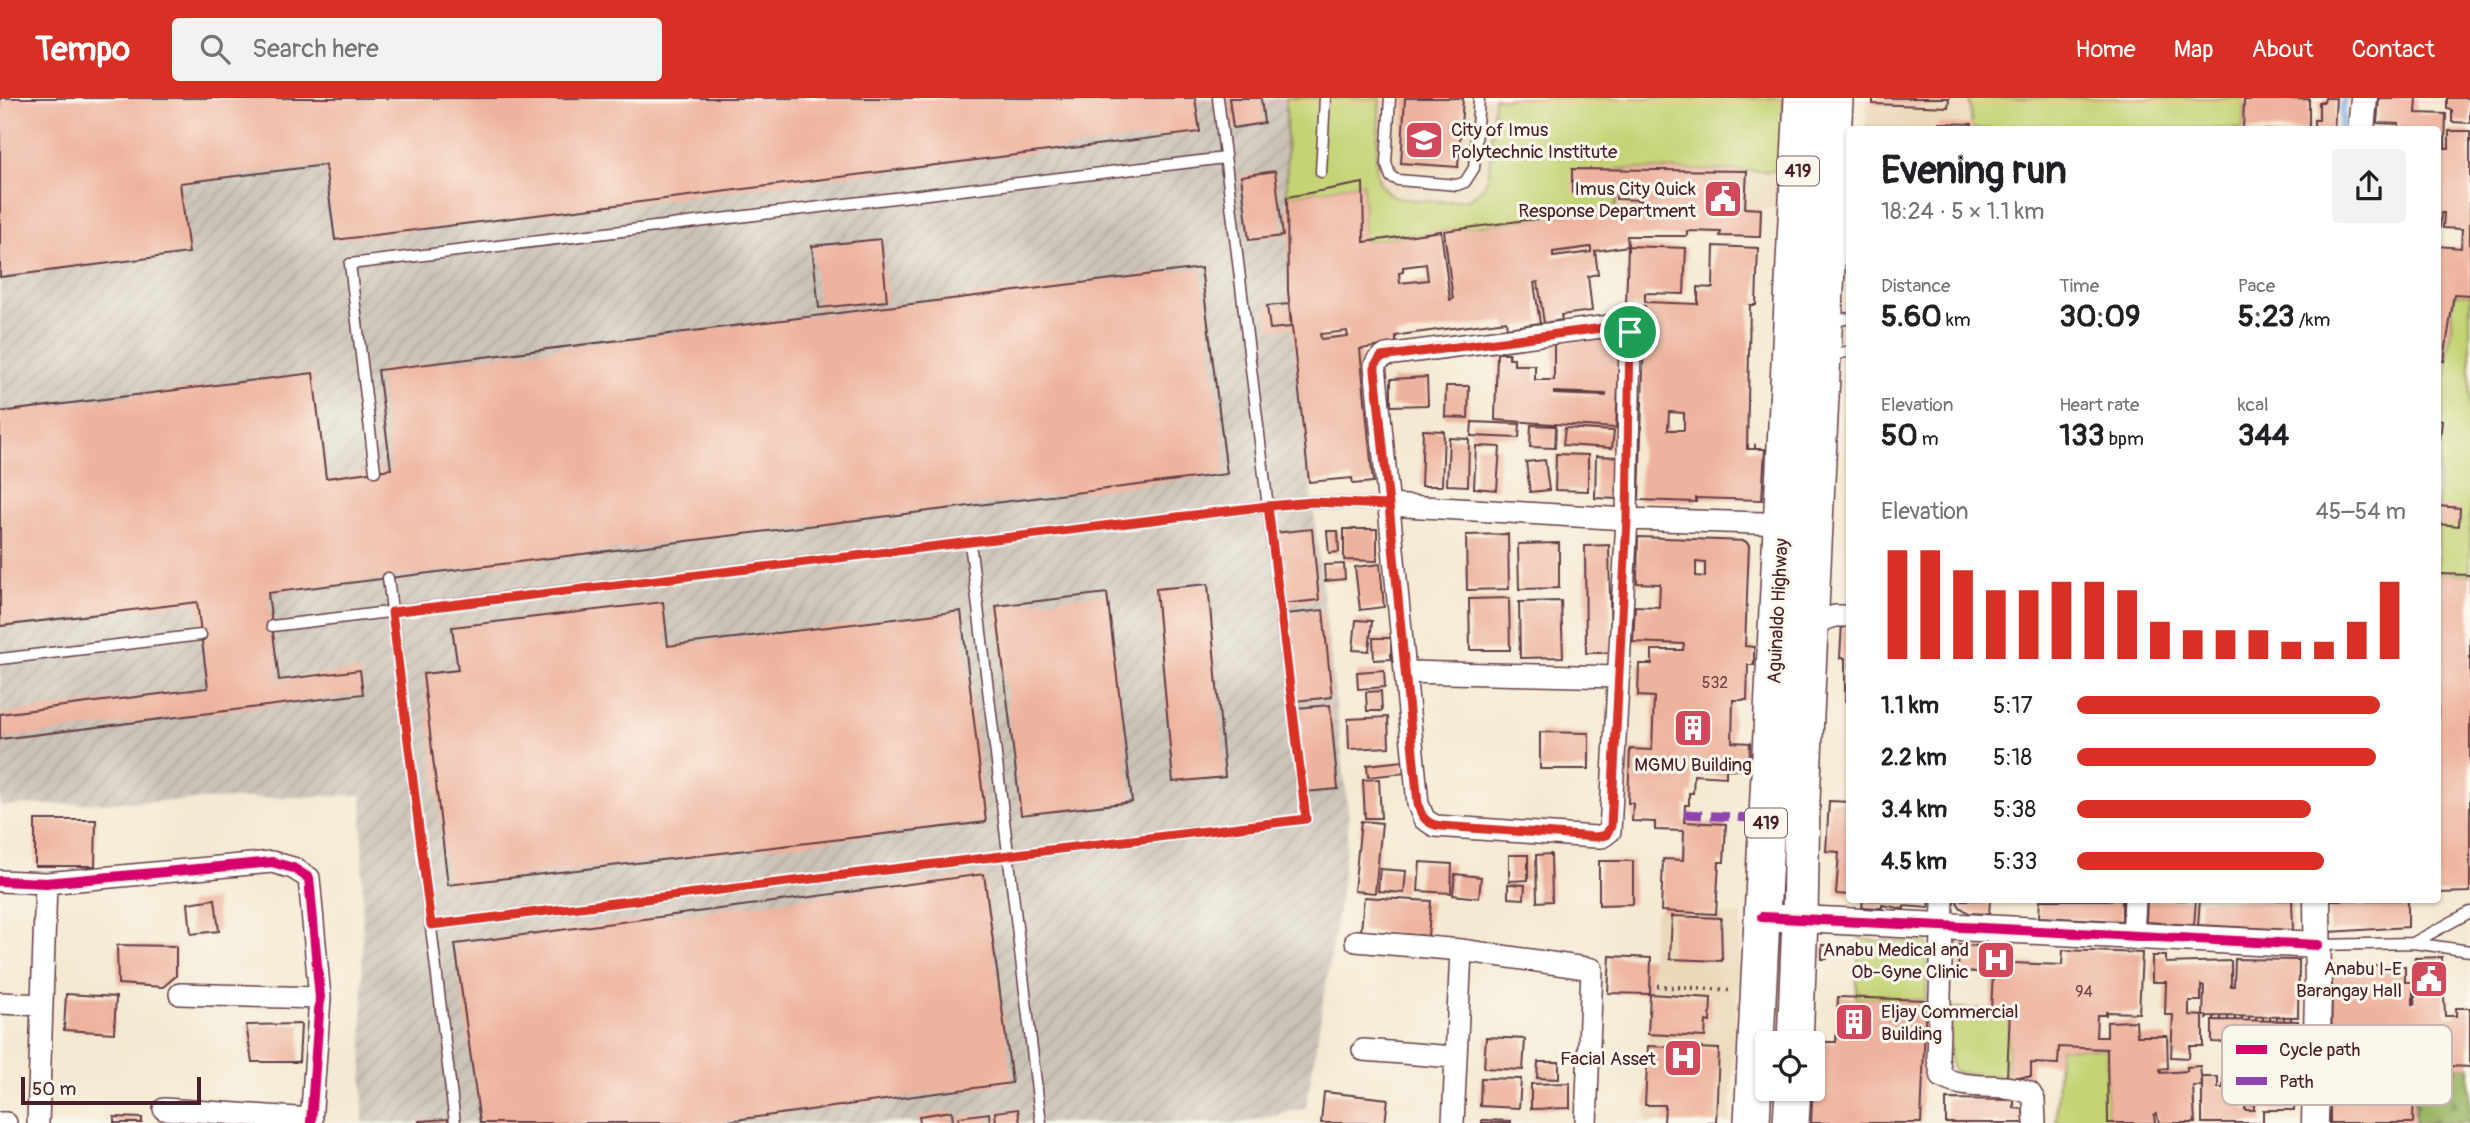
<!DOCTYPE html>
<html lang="en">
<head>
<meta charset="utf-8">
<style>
	:root { --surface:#fff; --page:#f2f2f2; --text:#202124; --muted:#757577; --accent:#d93025 }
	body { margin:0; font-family:Pangolin,sans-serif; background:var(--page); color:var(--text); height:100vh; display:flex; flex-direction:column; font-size:26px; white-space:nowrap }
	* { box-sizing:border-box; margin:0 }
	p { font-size:23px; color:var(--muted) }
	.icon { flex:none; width:38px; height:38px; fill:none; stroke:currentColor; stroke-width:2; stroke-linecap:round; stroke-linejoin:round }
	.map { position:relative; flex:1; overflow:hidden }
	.panel { position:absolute; left:1846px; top:28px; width:595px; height:777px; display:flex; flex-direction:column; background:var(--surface); border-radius:7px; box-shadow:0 2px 5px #0004 }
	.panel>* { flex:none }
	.tools { position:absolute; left:1755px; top:933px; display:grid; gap:14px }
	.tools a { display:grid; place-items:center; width:70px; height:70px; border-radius:7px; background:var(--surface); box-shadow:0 2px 5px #0004; font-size:35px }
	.scale { position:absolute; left:21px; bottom:18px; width:180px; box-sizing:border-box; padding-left:7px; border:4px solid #4a1f2b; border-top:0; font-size:19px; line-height:24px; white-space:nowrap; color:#4a1f2b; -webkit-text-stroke:5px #fbf7ec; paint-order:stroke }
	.pin { position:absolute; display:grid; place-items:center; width:60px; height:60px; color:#fff; margin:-30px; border:4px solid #fff; border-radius:50%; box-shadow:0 2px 7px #0007 }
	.round { display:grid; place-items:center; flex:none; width:74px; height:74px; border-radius:7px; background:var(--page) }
	.summary { display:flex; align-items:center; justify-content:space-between; height:119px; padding:0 35px }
	h1 { font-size:38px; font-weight:700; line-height:52px }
	.metrics { display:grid; grid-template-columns:repeat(3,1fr); gap:10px; height:119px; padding:7px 35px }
	.metrics div { display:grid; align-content:center }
	.metrics b { font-size:30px; font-weight:700 }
	.metrics small { font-size:19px; font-weight:400 }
	.metrics p { font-size:19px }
	.chart { height:196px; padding:14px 35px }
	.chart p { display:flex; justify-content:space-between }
	.chart svg { width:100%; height:126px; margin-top:7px; stroke:var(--accent); stroke-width:6 }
	ul { padding:0 35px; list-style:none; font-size:23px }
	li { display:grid; grid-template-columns:112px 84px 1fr; align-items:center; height:52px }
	li i { height:18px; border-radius:9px; background:var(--accent) }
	header { display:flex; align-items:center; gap:42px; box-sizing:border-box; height:98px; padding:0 35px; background:var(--accent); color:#fff }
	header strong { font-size:33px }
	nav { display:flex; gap:38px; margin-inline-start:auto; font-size:24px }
	.search { width:490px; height:63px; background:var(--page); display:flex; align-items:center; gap:18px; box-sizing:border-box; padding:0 24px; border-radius:7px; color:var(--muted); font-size:26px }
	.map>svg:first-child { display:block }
</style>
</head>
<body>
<header>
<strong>Tempo</strong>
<div class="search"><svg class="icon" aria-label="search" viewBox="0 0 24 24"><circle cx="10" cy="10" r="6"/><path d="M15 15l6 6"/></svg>Search here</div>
<nav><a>Home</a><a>Map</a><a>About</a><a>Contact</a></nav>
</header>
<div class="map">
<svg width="2470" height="1025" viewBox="0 0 2470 1025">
	<defs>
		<pattern id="industrial-furrows" width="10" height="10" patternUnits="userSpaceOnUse" patternTransform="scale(1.75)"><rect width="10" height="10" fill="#cbc3b8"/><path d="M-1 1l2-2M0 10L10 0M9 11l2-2" fill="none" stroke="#b0a79e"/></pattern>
		<pattern id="forest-firs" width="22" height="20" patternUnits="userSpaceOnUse" patternTransform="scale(1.75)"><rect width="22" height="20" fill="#9bb566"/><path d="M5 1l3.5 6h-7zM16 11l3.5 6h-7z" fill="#809354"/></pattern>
	</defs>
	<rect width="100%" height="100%" fill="#fbf7ec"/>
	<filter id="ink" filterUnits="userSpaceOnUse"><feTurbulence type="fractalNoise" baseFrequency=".0143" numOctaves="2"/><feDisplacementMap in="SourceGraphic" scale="14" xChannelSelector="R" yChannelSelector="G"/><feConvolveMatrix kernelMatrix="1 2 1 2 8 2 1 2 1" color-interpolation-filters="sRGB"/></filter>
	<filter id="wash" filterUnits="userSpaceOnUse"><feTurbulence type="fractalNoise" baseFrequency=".00686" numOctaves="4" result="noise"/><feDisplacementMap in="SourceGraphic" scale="28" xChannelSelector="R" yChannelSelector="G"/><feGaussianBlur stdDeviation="1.57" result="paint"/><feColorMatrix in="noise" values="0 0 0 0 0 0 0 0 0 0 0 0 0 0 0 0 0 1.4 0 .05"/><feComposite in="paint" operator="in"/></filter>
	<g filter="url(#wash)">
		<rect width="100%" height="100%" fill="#f5e9d3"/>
		<path fill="#ebd8ba" d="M1350,0H1504L1495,126L1364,144L1363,85L1345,88Z
			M1867,0H1969L1972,31L1865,32Z
			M1617,71L1779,73L1778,111L1640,107L1616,110Z
			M1656,812L1742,817L1730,1025H1645L1651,860Z"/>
		<path fill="url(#industrial-furrows)" d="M0,0H1286L1288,193L1349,720L1341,793L1306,1010L1242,1025H363L362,697L0,708Z"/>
		<path fill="#c4d375" stroke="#877950" stroke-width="2" d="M1286,0H1380L1376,72C1378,82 1381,90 1390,96C1403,104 1459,106 1472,99C1481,94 1485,87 1489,77L1494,0H1784L1779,73L1617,71L1616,110L1364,144L1363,85L1287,99Z
			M1969,0H2244L2243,31H1972Z
			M2454,196L2470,197V477L2438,476V361Z
			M1859,841L1928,845L1926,902L1856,900Z
			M1951,910L2010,913L2007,979L1959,975L1953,972L1949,958Z
			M2059,949L2107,951L2108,1025H2056Z"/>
		<path fill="url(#forest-firs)" stroke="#726a48" stroke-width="2" d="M2448,968L2470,969V1025H2415V999H2447Z"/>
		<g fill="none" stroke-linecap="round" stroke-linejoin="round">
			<path stroke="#79b1e9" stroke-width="7" d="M2341,32L2344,0"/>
		</g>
		<g id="blocks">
			<path fill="#eeb39f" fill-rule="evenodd" d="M0,0H1195L1200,34L335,142L325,67L180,85L189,155L0,179Z
				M1229,0H1261L1264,25L1233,30Z
				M1405,0H1463L1458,69L1401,65Z
				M1873,0H1949L1948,9L1873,6Z
				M2325,0H2336L2334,32H2314V22H2319V4H2324Z
				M2379,0H2417L2416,15L2446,16L2445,50H2449V33H2470V197L2454,196L2444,263L2438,262V148L2461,150L2462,131L2443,130L2444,115H2441L2440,130H2438V32H2399V26L2377,25Z
				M2447,0H2470V25L2452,24V12L2447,11Z
				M2309,1V32H2243L2244,2Z
				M1938,25L1972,26V32H1937Z
				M1572,71L1747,73L1745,110L1761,111L1760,139L1720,138L1721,134L1687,133V138H1627L1628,148L1686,150L1684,196L1645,195V204L1698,206V189L1713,190L1714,148L1758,150L1756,207H1750L1747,351H1765L1762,402L1696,400V404L1639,402L1645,208H1626L1628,148L1595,153L1598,176L1588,178L1592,213L1561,217L1562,222L1544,225L1538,184L1534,185L1540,225L1507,230L1506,223L1407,236L1396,238V246L1360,251L1373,384L1353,386L1352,380L1309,384L1288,193L1287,99L1363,85L1364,144L1441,133L1450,202L1453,201L1444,133L1640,107L1641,102L1616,101V95H1572ZM1591,149V154L1553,159V154ZM1426,166L1428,182L1400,185L1399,175L1403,174V169ZM1347,233L1348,238L1321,241L1320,236ZM1669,314L1684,315V332H1668Z
				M1275,73L1283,138L1249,142L1241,78Z
				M881,141L887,203L819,210L812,148Z
				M1201,170L1227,376L268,495L279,582L360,572L363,596L0,641V616L208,590L197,504L0,528V314L313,275L326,380L391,371L378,272Z
				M1289,206L1291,229L1270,231L1267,208Z
				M1612,239L1618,241L1620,247L1616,330L1495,322L1497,255H1509V260H1514V267H1535V282H1554V245ZM1554,294L1606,296V298L1554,296Z
				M1427,279L1428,307L1391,308V281Z
				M1446,288H1469L1468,320L1445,319Z
				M2438,321L2442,322L2440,341H2438Z
				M1472,324L1520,326L1519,340L1471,338Z
				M1531,327L1556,328L1555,350L1530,349Z
				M1565,330L1614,333L1612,350L1563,347Z
				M1423,332L1444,333L1442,388H1421Z
				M1449,340L1469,341L1468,388L1447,387Z
				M1476,348L1500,349L1497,392L1474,390Z
				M1556,356L1588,357V393L1555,392Z
				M1596,358L1618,359L1617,401L1595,400Z
				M1545,362L1549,392L1530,394L1526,364Z
				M2438,408L2460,410L2459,428L2438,426Z
				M1312,431L1319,502L1282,506L1274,435Z
				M1344,431H1377V463L1344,462Z
				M1327,433H1338L1339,454L1329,455Z
				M1508,436L1509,491L1467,492L1466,437Z
				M1638,439L1745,443L1749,447L1745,548L1754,549V567H1748L1747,602H1733L1732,644L1750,645L1749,672L1726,671V679L1694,677L1693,695H1689V707H1685L1684,724L1726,726L1724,764H1719L1716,816L1661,813L1663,761L1683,762L1684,733L1655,732V724L1632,723L1633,705H1628L1630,651L1652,652L1654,599L1638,598L1639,566H1652V552H1683L1684,546L1633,544L1635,508L1659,509L1660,486L1637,485ZM1696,464L1705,465V479L1696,478Z
				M1559,445V490L1519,491L1518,446Z
				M1609,447L1611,555H1586L1585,448Z
				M1344,466L1345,481L1325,483L1324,467Z
				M1380,466L1384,509L1360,512L1355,469Z
				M2438,476L2470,477V794L2438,795Z
				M1208,486L1225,679L1173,684L1156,491Z
				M1107,495L1132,704L1021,717L996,508Z
				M1509,500L1510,552H1470L1469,501Z
				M1561,503L1563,559L1520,560L1519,504Z
				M663,504L668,548L961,513L986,724L448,787L423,576L458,572L452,529Z
				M1323,512L1332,599L1295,603L1286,516Z
				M1356,522L1372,523L1369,553L1353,552Z
				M1842,524H1850V603H1845V560H1840Z
				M1373,540H1391V561L1374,562Z
				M1384,572L1385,589L1358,591L1357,574Z
				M1381,593L1382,613H1367L1366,594Z
				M1330,607L1338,691L1305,694L1296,610Z
				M1388,619L1389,649L1349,651L1348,621Z
				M1540,634L1589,635V671H1540Z
				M1403,663L1404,675L1368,679L1367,667Z
				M1379,681L1381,720H1365L1363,682Z
				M1829,703L1850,704V797L1836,796L1839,754L1826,753Z
				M35,722H96L95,768H35Z
				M1361,723L1382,725L1375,795L1354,793Z
				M1551,756L1552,803L1537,804L1536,757Z
				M1509,757H1528V782L1509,783Z
				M1599,763H1633V806L1599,807Z
				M1420,764L1452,766L1451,795L1418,793Z
				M1380,771L1406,773L1404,795L1378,793Z
				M984,776L1012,985L713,1025H480L455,846Z
				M1455,776L1481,779L1479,800L1453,797Z
				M1508,786L1525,787L1524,801L1508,800Z
				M1364,799L1431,803L1428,838L1361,833Z
				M215,801L219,833L191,836L188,805Z
				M1863,802H1930L1929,810L1904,808V811L1882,807V810L1862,809Z
				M1956,802H1990L1989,816L1969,815L1960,809Z
				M2040,802H2122V823L2039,819Z
				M2147,802H2196L2194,827L2146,824Z
				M2200,802H2292L2293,832L2198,827Z
				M2328,802H2408V829L2330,834Z
				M1672,818L1721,820L1722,863L1670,861Z
				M117,847L176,848V878L163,889L118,886Z
				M1822,847H1828L1827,861H1822Z
				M1959,847L2013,850L2012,865L2062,867L2063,852L2142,855L2139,915L2106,914V917H2097L2096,939H2107V924L2136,923L2137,938H2167L2168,970L2160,971L2161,975L2187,973V969L2200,968L2202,988H2193L2195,1025H2159L2157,1016L2154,1017L2155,1025H2108L2107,951L2059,949L2058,966L2031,965V979H2007L2010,913L1991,912L1993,875L1958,873Z
				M1610,858L1651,860L1650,896L1608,895Z
				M2152,858H2166V865L2231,863V888H2234L2235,861L2299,862L2298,919L2203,918L2204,888L2201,887V903H2189V917L2203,918V948H2190L2189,960L2171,959L2173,917H2165L2166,884H2152Z
				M2442,859L2445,918H2456V910H2470V969L2448,968V999H2415V993H2414L2413,1025H2330V994L2388,993V990H2331L2332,868H2405V884H2413V906H2415V860Z
				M66,896L116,899L114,935L64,932Z
				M1650,896L1711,900L1710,924L1706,923L1705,939L1648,936Z
				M1838,899L1926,902L1921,1025H1811L1813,985H1818L1819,944H1836Z
				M2212,922L2298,923L2297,946L2286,945V955L2254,954V945L2212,944Z
				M301,926L299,964H252L246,927Z
				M1486,939L1525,941L1523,972L1484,970Z
				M1648,948L1719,951L1716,1025H1664L1665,1007H1645Z
				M1538,964H1559V981L1537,980Z
				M2224,977H2251V1007H2245V1012H2254V977L2296,979L2294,1012H2263V1025H2202V979H2218V990H2223Z
				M1481,980L1521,981L1519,1010L1480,1008Z
				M1570,985V1010L1531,1011V986Z
				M1324,994L1388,1001L1385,1025H1321Z
				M1946,1001L2014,1002V1010L2023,1011L2024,1025H1946Z
				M1018,1011L1020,1025H996L995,1014Z
				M952,1013L953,1025H920L919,1018Z
				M989,1015L990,1025H959L958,1019Z
				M114,1019L142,1020V1025H114Z
				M448,1021V1025H419V1023Z
				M1482,1022L1511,1023V1025H1482Z"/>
		</g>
	</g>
	<g filter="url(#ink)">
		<use href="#blocks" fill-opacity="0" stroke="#643d44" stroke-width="2"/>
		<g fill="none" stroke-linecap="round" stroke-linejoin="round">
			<g stroke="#643d44" stroke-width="13">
				<path id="service" d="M1390,0L1386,65L1391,79L1398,82L1457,87L1465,84L1474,70L1479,0
					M1321,74L1325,0
					M1829,224L1850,220
					M1828,258L1850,253
					M375,373L350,166L1225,60
					M970,444L1041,1025
					M388,480L455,1025
					M272,528L1268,408L1312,404L1389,407
					M0,561L201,537
					M431,827L1306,721L1218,0
					M2413,845L2470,814
					M2318,847L2413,845L2470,853"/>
			</g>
			<g stroke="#643d44" stroke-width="24">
				<path id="minor" d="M1617,227L1627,230L1630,239L1627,421L1610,733L1602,739H1596L1435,728L1424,721L1418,706L1375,267L1377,263L1386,257Z
					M1389,407L1627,421L1792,426
					M1810,526L1835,518H1850
					M1405,574L1619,579
					M0,783L46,785L272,764L293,770L309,780L320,900L311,1025
					M1943,802L1938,961L1942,979C1969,994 2002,983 2030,995L2034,1002L2035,1025
					M2133,839L2135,802
					M1356,843L1461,852L1592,871L1586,1025
					M180,896L320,900
					M0,905L42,907
					M1363,952L1454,959
					M164,1011L312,1021
					M0,1025H6
					M38,1025L46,785
					M1453,1025L1461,852"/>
			</g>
			<g stroke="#643d44" stroke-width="29">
				<path id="tertiary" d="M2361,32L2364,0
					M1781,820L2318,847
					M2315,1025L2318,894L2317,802"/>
			</g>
			<g stroke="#643d44" stroke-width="38">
				<path id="trunk" d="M1795,945L1800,821L1802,702L1835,0
					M1752,1025L1802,0
					M1791,1025L1793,990"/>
			</g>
			<path stroke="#643d44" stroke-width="4.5" stroke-dasharray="2 5" stroke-linecap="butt" d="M1747,348H1757
				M1657,888L1729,892
				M2206,920L2296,921
				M2340,992L2387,991"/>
			<use href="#service" stroke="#fff" stroke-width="10"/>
			<use href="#minor" stroke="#fff" stroke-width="21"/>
			<use href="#tertiary" stroke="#fff" stroke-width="26"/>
			<use href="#trunk" stroke="#fff" stroke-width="35"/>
			<path stroke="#8e44ad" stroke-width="9" stroke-dasharray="18 9" stroke-linecap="butt" d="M1684,716L1750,720"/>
			<g stroke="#fbf7ec" stroke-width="15">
				<path id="cycleway" d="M1617,227L1627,230L1630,239L1627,421L1610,733L1602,739H1596L1435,728L1424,721L1418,706L1375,267L1377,263L1386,257Z
					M0,783L46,785L272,764L293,770L309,780L320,900L311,1025
					M1762,819L2318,847"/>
			</g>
			<use href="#cycleway" stroke="#d6006c" stroke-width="10"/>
		</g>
	</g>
	<g fill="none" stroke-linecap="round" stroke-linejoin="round" filter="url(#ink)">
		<g stroke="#fff" stroke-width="14">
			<path id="route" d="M1630,234L1624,228H1617L1381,259L1375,267V272L1389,407L1312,404L1268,408L392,514L431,827L1306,721L1268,408L1312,404L1389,407L1418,706C1421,719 1427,727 1441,728L1596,739L1606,737L1611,728L1627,421L1630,234"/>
		</g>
		<use href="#route" stroke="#d93025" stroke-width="9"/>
	</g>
	<defs>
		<g id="university-square" transform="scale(2.0125)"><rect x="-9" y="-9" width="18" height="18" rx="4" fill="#d1495b" stroke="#fbf7ec"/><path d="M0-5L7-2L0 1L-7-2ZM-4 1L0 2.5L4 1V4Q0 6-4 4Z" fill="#fff"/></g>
		<g id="civic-square" transform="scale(2.0125)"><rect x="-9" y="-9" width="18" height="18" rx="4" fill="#d1495b" stroke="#fbf7ec"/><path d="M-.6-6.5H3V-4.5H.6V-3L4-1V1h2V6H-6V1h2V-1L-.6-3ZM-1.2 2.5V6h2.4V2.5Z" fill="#fff"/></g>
		<g id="building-square" transform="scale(2.0125)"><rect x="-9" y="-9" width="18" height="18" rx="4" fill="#d1495b" stroke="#fbf7ec"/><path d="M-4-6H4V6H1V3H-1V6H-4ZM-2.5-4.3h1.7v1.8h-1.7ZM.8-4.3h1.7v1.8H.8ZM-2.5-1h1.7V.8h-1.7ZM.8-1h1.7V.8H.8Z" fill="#fff"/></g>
		<g id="hospital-square" transform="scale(2.0125)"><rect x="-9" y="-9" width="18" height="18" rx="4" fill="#d1495b" stroke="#fbf7ec"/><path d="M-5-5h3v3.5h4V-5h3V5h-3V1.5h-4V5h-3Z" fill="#fff"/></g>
	</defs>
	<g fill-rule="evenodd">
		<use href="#university-square" x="1424" y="42"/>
		<use href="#civic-square" x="1723" y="101"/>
		<use href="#building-square" x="1693" y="630"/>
		<use href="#hospital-square" x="1996" y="862"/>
		<use href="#civic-square" x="2429" y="881"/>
		<use href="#building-square" x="1854" y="924"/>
		<use href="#hospital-square" x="1683" y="960"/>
	</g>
	<g text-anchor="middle" stroke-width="6" stroke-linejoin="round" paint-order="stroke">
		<g font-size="16" fill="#734448">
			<text x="1715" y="590">532</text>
			<text x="2084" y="899">94</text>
		</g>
		<g fill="#fbf7ec" stroke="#7f6065" stroke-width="2">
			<rect x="1777" y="58.5" width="42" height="29" rx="5"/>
			<rect x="1745" y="710.5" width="42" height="29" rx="5"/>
		</g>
		<g font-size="18" font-weight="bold" fill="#4a1f2b">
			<text x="1798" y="79">419</text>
			<text x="1766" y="731">419</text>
		</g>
		<g font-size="19" fill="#4a1f2b" stroke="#fbf7ec" text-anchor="end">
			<text x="1451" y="38" text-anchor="start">City of Imus<tspan x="1451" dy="22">Polytechnic Institute</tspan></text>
			<text x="1696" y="97">Imus City Quick<tspan x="1696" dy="22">Response Department</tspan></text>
			<text x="1693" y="673" text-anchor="middle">MGMU Building</text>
			<text x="1969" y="858">Anabu Medical and<tspan x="1969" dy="22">Ob-Gyne Clinic</tspan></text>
			<text x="2402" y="877">Anabu I-E<tspan x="2402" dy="22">Barangay Hall</tspan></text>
			<text x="1881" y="920" text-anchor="start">Eljay Commercial<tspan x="1881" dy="22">Building</tspan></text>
			<text x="1656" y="967">Facial Asset</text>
		</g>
		<g font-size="19" fill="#4a1f2b" stroke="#fbf7ec">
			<text transform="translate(1777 513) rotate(-87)" y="7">Aguinaldo Highway</text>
		</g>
	</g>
	<rect x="2222" y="927" width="230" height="80" rx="10" fill="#fbf7ec" stroke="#c6b6b2" stroke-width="2"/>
	<rect x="2236" y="947" width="31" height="9" fill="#d6006c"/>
	<rect x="2236" y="979" width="31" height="8" fill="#8e44ad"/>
	<g font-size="19" fill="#4a1f2b">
		<text x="2279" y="958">Cycle path</text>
		<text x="2279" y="990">Path</text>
	</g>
</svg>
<div class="tools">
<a><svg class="icon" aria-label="locate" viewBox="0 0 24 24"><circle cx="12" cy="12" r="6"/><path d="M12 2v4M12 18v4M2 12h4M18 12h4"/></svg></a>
</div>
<div class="scale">50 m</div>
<div class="pin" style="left:1630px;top:234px;background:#1e9e55"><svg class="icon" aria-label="arrive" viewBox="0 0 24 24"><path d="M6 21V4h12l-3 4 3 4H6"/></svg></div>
<section class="panel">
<div class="summary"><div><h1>Evening run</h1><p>18:24 · 5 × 1.1 km</p></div><a class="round"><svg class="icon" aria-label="share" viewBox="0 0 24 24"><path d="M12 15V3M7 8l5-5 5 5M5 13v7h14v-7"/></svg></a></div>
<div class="metrics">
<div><p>Distance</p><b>5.60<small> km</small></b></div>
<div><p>Time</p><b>30:09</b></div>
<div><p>Pace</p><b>5:23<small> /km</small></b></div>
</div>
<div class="metrics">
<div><p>Elevation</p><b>50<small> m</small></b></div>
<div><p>Heart rate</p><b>133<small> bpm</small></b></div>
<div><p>kcal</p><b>344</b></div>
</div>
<div class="chart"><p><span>Elevation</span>45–54 m</p>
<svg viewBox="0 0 160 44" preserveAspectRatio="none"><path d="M5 44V6M15 44V6M25 44V13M35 44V20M45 44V20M55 44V17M65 44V17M75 44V20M85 44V31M95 44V34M105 44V34M115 44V34M125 44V38M135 44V38M145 44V31M155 44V17"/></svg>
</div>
<ul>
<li><b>1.1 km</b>5:17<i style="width:92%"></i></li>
<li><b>2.2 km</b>5:18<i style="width:91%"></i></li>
<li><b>3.4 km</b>5:38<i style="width:71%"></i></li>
<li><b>4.5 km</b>5:33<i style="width:75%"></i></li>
</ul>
</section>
</div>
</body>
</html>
